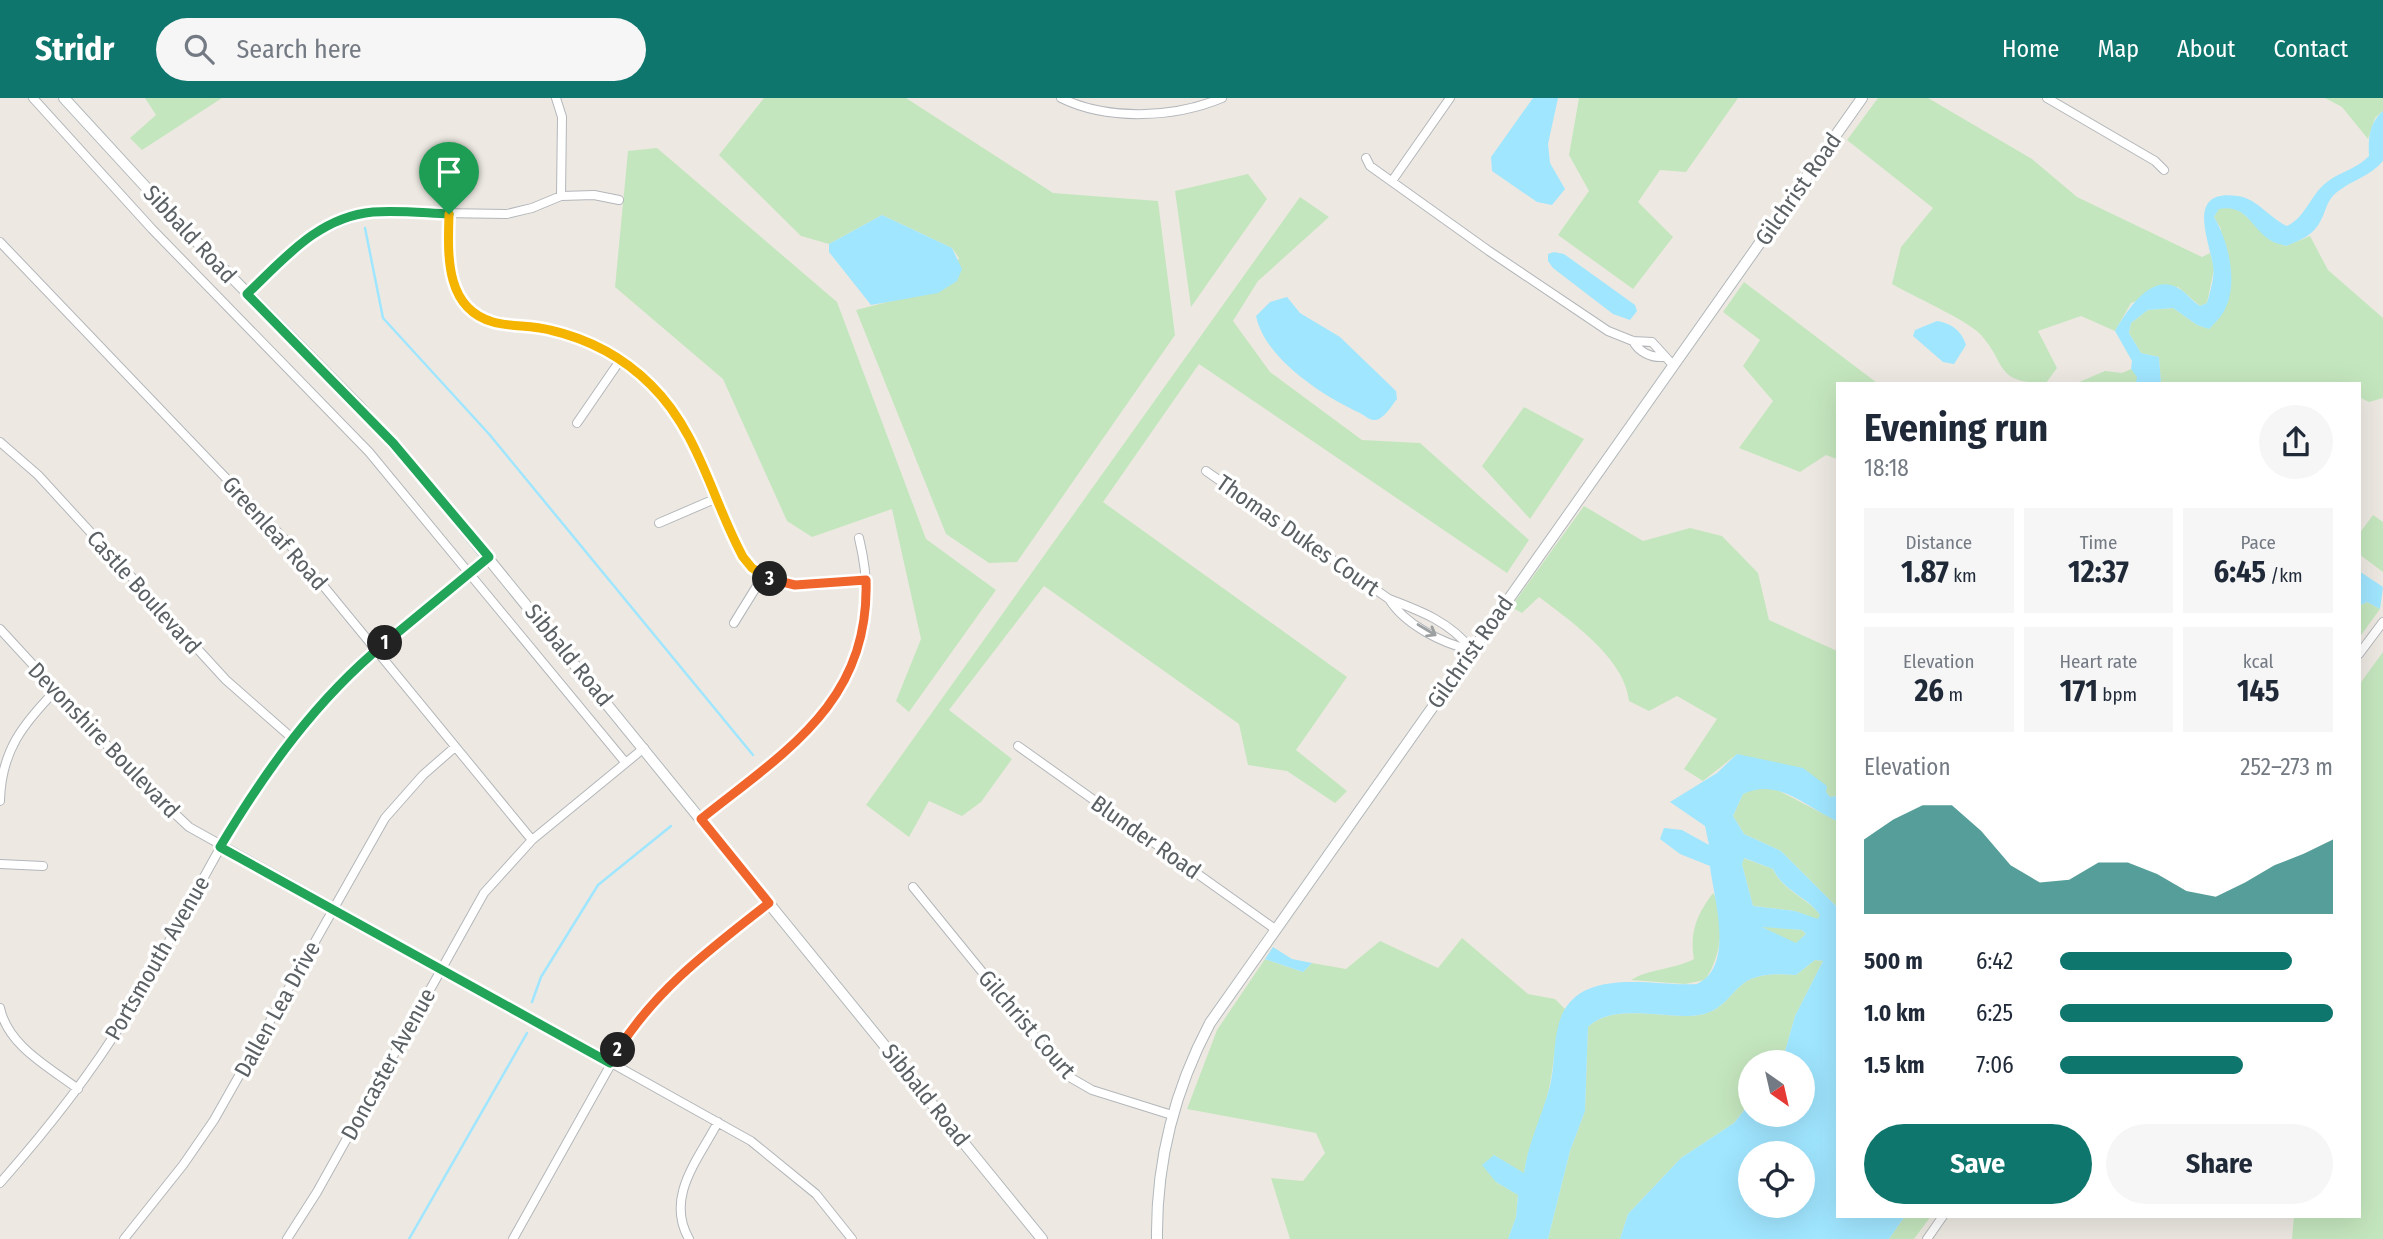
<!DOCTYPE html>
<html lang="en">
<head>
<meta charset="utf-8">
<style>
	:root { --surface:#fff; --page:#f6f6f7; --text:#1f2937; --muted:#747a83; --accent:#0f766e }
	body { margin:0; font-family:"Fira Sans Condensed",sans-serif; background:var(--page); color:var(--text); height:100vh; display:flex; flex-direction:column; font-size:26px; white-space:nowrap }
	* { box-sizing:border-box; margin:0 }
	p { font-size:23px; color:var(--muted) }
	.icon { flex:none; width:38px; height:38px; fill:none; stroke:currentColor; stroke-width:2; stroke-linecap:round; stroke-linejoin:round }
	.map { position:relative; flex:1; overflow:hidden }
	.sheet { position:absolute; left:1836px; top:284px; width:525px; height:836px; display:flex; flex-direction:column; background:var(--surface); border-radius:0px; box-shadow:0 7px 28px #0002 }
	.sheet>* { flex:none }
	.needle { width:46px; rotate:146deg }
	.buttons { position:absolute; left:1738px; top:952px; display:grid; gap:14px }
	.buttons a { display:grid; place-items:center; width:77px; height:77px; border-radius:50%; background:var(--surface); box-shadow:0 7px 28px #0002; font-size:35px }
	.pin { position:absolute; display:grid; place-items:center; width:60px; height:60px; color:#fff; margin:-72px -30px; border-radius:50% 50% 50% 0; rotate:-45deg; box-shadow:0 0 7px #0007 }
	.pin .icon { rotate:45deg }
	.km { position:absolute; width:35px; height:35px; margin:-18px; border-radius:50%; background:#222; color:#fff; font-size:19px; line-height:35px; text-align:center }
	.round { display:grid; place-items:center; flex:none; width:74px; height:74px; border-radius:37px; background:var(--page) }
	.head { display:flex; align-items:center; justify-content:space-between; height:119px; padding:0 28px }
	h1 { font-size:38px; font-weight:700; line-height:52px }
	.metrics { display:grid; grid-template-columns:repeat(3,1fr); gap:10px; height:119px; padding:7px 28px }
	.metrics div { display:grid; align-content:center; border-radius:0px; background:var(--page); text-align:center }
	.metrics b { font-size:30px; font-weight:700 }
	.metrics small { font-size:19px; font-weight:400 }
	.metrics p { font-size:19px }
	.chart { height:196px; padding:14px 28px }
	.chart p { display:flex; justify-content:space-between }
	.chart svg { width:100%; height:126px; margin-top:7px; fill:var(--accent); opacity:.7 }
	.cta { display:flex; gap:14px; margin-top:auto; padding:14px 28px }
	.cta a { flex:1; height:80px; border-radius:42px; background:var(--accent); color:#fff; font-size:28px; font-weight:700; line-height:80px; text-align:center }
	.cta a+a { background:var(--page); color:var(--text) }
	ul { padding:0 28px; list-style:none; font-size:23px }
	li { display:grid; grid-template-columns:112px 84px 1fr; align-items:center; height:52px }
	li i { height:18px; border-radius:9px; background:var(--accent) }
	header { display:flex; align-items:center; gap:42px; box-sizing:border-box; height:98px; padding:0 35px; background:var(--accent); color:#fff }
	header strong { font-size:33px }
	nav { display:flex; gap:38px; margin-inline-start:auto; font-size:24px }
	.search { width:490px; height:63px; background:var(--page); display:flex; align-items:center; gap:18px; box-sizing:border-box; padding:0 24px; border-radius:38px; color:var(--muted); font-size:26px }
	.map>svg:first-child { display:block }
</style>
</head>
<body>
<header>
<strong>Stridr</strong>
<div class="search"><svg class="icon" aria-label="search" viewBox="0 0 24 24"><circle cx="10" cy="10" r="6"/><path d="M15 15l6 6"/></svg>Search here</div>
<nav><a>Home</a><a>Map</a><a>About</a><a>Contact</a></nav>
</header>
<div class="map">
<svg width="2383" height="1141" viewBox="0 0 2383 1141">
	<rect width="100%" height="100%" fill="#ede9e2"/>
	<path fill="#c4e6be" d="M145,0H222L142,52L130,40L156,17Z
		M764,0H906L1053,95L1158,103L1175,237L1017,464L989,465L946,436L856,212L923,195H938L959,160L952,150L882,117L829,146L801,138L719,57Z
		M1579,0H1738L1686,74L1660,72L1638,104L1673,139L1633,191L1558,137L1589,93L1569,57Z
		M1878,0H1928L2032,61L2077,99L2202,159L2210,155L2214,171L2207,205L2200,208L2178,189L2131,205L2115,233L2081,218L2038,233L2057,270L2046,285C1992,285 2008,264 1978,234C1964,221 1911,197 1892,186L1901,149L1933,110L1847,42Z
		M2325,0H2383V13L2375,20L2368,41L2342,9Z
		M657,50L837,204L926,441L996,492L909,614L896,603L921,541L892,411L812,439L787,423L723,281L615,189L628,53Z
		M1248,76L1267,101L1191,209L1175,93Z
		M1300,99L1329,119L1258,183L1233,223L1270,274L1362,342L1420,345L1529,442L1507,475L1199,266L1103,404L1347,579L1296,652L1347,693L1335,705L1287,673L1248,667L1239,626L1044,488L949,612L1012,661L981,704L962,718L929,703L909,739L866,707Z
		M2233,109C2254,121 2263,139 2286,148L2310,138L2328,172L2383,220V300L2369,304L2359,299V285H2161L2159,259L2141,255L2129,235L2131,225L2148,212L2173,210L2197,227L2210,231L2221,131L2214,119L2219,110Z
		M1744,184L1877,285H1838L1837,361L1826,357L1800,374L1739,350L1773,303L1743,268L1760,242L1723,214Z
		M2131,271L2138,279L2136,285H2077L2105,273L2122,275Z
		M1524,309L1584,341L1530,421L1482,368Z
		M1584,408L1643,443L1690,430L1722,438L1758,475L1769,522L1837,553V698L1830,699L1826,694L1737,656L1703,683L1684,671L1717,621L1677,598L1649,613L1629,603C1625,561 1571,523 1539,499L1522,515L1511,509Z
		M2373,417L2383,424V474L2359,456V436Z
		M2367,504L2380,511L2359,540V508Z
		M2383,554V1141H2292L2294,1118H2359V587Z
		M1772,689L1837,723V809L1781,753L1744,736L1733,718L1743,696L1754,690Z
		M1743,760L1773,771C1782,793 1807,799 1821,818L1818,822L1795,813L1753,808L1742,766Z
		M1713,795C1727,818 1721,860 1705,882L1685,886L1631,882C1651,870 1673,872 1694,861C1689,835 1697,816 1713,795Z
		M1760,828L1802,832L1806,836L1796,846Z
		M1462,840L1528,896L1555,901L1566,912C1554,933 1555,962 1550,986C1544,1017 1528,1044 1524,1076L1494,1057L1496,1084L1518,1097L1516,1119L1508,1141H1290L1271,1080L1303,1083L1325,1055L1316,1035L1187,1011L1217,932L1265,861L1303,874L1312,865L1346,871L1380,843L1438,870Z
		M1815,862L1823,863L1795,918L1782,964H1750V1005L1734,1025L1681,1060L1628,1116L1620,1141H1548L1570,1053L1585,1013L1588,929C1614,904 1666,922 1699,917C1723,914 1731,893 1747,883C1762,875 1780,876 1796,877Z
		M1905,1118H1931L1914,1141H1889Z"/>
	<path fill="#a0e6ff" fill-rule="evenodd" d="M1533,0H1558L1548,46L1550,65L1565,91L1552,107L1537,104L1492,73L1491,59Z
		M2383,13V63C2369,79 2352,82 2337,94C2326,103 2327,111 2321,122C2314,137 2301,142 2286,148C2281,146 2274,145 2270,142C2250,129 2247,106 2219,111L2214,119C2228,142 2238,183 2226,209C2223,217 2215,225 2209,231L2197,227L2173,210L2148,212L2131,225L2129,235L2141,255L2159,259L2161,285H2136L2137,279L2131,271L2132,263L2115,233C2126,214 2151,174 2178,190C2186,194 2192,203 2200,208L2207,205C2210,194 2215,179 2213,168C2209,141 2185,90 2238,98C2258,101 2269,120 2287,128C2306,119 2310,97 2327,84C2341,73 2355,72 2369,58C2368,41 2369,25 2383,13Z
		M882,117L952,150L962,171L957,183L938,195L871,207L829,154V146Z
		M1554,154L1564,156L1635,207L1637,213L1630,222L1613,216L1553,170L1548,163V156Z
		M1287,199L1300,215L1340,239L1396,293L1397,301C1392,307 1383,323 1374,322C1369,322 1364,317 1360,315C1323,298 1265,261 1256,218L1270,204Z
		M1937,223C1951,225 1962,233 1966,247L1954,266L1943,264L1913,238L1915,232Z
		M2359,473L2383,489L2380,511L2367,504L2359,508Z
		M1737,656L1803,670L1827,688L1826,694L1830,699L1837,698V723C1805,709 1779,679 1743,696L1733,718L1744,736L1781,753L1837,809L1838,1118H1905L1889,1141H1620L1628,1116L1681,1060L1734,1025L1750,1005V1017H1802V964H1782L1795,918L1823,863L1815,862L1796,877C1780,876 1762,875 1747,883C1731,893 1723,914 1699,917C1667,922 1613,904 1588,929L1585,1013L1570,1053L1548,1141H1508L1516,1119L1518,1097L1496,1084L1482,1067L1494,1057L1524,1075C1528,1044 1542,1018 1550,988C1555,968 1553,945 1559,925C1576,866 1654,889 1697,886C1736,868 1713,798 1710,768L1680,756L1660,741L1664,730L1682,732L1709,747L1705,728L1670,704L1717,675ZM1744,760L1773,771C1783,793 1807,798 1820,817L1818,821L1795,813L1753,808L1742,766ZM1762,829L1802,832L1806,836L1796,845ZM1750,1055H1802V1108H1750Z
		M1273,849L1292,861L1312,865L1303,874L1265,861Z"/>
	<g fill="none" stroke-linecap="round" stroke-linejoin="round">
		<path stroke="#a0e6ff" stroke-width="2.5" d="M365,130L383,220L489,336L753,657
			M532,904L541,879L598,787L671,728
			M409,1141L527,935"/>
		<g stroke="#b3b6ba" stroke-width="10">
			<path id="street" d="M33,0L152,131L369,354L625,664
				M556,0L562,19L561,98
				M1061,0C1108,23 1174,20 1222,0
				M2047,0L2155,63L2164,72
				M1366,60L1370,68L1489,153L1608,233L1633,243L1652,244L1673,267
				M1392,83L1450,0
				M449,116C449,140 444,167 455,189C471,225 501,224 535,229C557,232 580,239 600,249C627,262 651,283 669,306C699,346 727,456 762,477C791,496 833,485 866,482
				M0,144L289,446L532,742
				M247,196C289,156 314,126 373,114L507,116L532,110L561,98L594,97L619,102
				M1633,243C1639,254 1651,260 1663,259
				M577,325L621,261
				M0,344L38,377L226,582L292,640
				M1206,373L1389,501C1421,513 1450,524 1472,552
				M659,425L717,400
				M1389,501C1405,527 1442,545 1471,552
				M734,525L763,478
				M0,531L138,681L189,729L751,1043L816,1096L852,1141
				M2359,556L2383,524
				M1018,648L1275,831
				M0,703C1,653 23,626 56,592
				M701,721C800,641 894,586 859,440
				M0,766L43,768
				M913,789L1066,977L1092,992L1172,1017
				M0,910C8,948 49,969 78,991
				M0,1085C46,1033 89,979 125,920C182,828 224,728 290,642C345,570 421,517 489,459
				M124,1141L183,1067L214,1022L385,720L423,677L455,649
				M287,1141L317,1094L484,795L532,742L644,650
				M513,1141L629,934L676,881L769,805
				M689,1141C665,1099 698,1062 718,1024
				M1927,1141L1943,1118"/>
		</g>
		<g stroke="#b1b7ba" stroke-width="12">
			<path id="secondary" d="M64,0L188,135L359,308L421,378L1042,1141
				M1157,1141C1156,1064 1174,993 1210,925L1862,0"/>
		</g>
		<use href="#street" stroke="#fff" stroke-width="8"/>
		<use href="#secondary" stroke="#fff" stroke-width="10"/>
	</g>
	<defs><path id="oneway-shaft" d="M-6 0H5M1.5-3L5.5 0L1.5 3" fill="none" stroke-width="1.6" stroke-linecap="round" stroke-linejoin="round" transform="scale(1.75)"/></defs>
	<use stroke="#9ca0a1" href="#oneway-shaft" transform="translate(1427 532) rotate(31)"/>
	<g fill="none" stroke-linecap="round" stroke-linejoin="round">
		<g stroke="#fff" stroke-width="14">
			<path id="split-1" d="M385,545L489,459L393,345L247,196C284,161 318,119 373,114C398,112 424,115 449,116"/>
		</g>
		<g stroke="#fff" stroke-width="14">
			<path id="split-2" d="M385,545C316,602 266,672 220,749L610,965L618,952"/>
		</g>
		<g stroke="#fff" stroke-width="14">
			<path id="split-3" d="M618,952C656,891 713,849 769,805L701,721C786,653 870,604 866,482L795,487L770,481"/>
		</g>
		<g stroke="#fff" stroke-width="14">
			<path id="split-4" d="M449,116C448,155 444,210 493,224C511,229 531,227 550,232C589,241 623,259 651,287C699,334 712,402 743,459L752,470L770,481"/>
		</g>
		<use href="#split-1" stroke="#22a559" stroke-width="9"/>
		<use href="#split-2" stroke="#22a559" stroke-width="9"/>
		<use href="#split-3" stroke="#f0652b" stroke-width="9"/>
		<use href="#split-4" stroke="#f5b400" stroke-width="9"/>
	</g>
	<g text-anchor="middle" stroke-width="7" stroke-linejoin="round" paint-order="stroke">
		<g font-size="23" fill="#5a6063" stroke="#fff">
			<text transform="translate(1798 91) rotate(-55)" y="8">Gilchrist Road</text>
			<text transform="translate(190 136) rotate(47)" y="8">Sibbald Road</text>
			<text transform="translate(275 435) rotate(48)" y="8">Greenleaf Road</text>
			<text transform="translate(1298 437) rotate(35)" y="8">Thomas Dukes Court</text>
			<text transform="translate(144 494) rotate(48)" y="8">Castle Boulevard</text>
			<text transform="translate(1470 554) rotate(-55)" y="8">Gilchrist Road</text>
			<text transform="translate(569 557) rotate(51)" y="8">Sibbald Road</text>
			<text transform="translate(104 642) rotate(46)" y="8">Devonshire Boulevard</text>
			<text transform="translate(1146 739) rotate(35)" y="8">Blunder Road</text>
			<text transform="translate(157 860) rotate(-60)" y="8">Portsmouth Avenue</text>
			<text transform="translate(277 911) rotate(-61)" y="8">Dallen Lea Drive</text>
			<text transform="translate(1027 926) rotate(49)" y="8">Gilchrist Court</text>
			<text transform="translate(388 966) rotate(-61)" y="8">Doncaster Avenue</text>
			<text transform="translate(926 997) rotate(51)" y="8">Sibbald Road</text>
		</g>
	</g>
</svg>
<div class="buttons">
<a><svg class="needle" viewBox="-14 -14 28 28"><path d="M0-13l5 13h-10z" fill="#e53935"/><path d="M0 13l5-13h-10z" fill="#747a83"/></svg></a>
<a><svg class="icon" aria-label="locate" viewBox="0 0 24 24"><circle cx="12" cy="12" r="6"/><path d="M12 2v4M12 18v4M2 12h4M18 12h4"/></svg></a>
</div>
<div class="pin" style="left:449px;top:116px;background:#1e9e55"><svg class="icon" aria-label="arrive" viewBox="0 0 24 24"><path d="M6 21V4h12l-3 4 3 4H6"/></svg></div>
<b class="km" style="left:385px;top:545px">1</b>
<b class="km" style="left:618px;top:952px">2</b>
<b class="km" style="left:770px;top:481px">3</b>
<section class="sheet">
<div class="head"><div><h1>Evening run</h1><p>18:18</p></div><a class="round"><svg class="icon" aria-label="share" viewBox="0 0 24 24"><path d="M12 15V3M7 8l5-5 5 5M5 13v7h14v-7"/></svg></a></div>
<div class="metrics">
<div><p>Distance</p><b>1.87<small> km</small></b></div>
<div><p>Time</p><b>12:37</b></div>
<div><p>Pace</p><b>6:45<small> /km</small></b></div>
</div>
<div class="metrics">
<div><p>Elevation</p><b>26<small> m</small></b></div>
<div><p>Heart rate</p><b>171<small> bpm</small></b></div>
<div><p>kcal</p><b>145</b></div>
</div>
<div class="chart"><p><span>Elevation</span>252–273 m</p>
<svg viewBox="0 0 160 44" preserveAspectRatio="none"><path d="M0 44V18L10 11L20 6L30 6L40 15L50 27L60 33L70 32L80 26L90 26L100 30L110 36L120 38L130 33L140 27L150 23L160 18V44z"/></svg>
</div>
<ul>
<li><b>500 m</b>6:42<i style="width:85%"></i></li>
<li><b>1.0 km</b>6:25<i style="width:100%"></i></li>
<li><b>1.5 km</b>7:06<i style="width:67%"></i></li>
</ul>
<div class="cta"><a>Save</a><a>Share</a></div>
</section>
</div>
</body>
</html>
